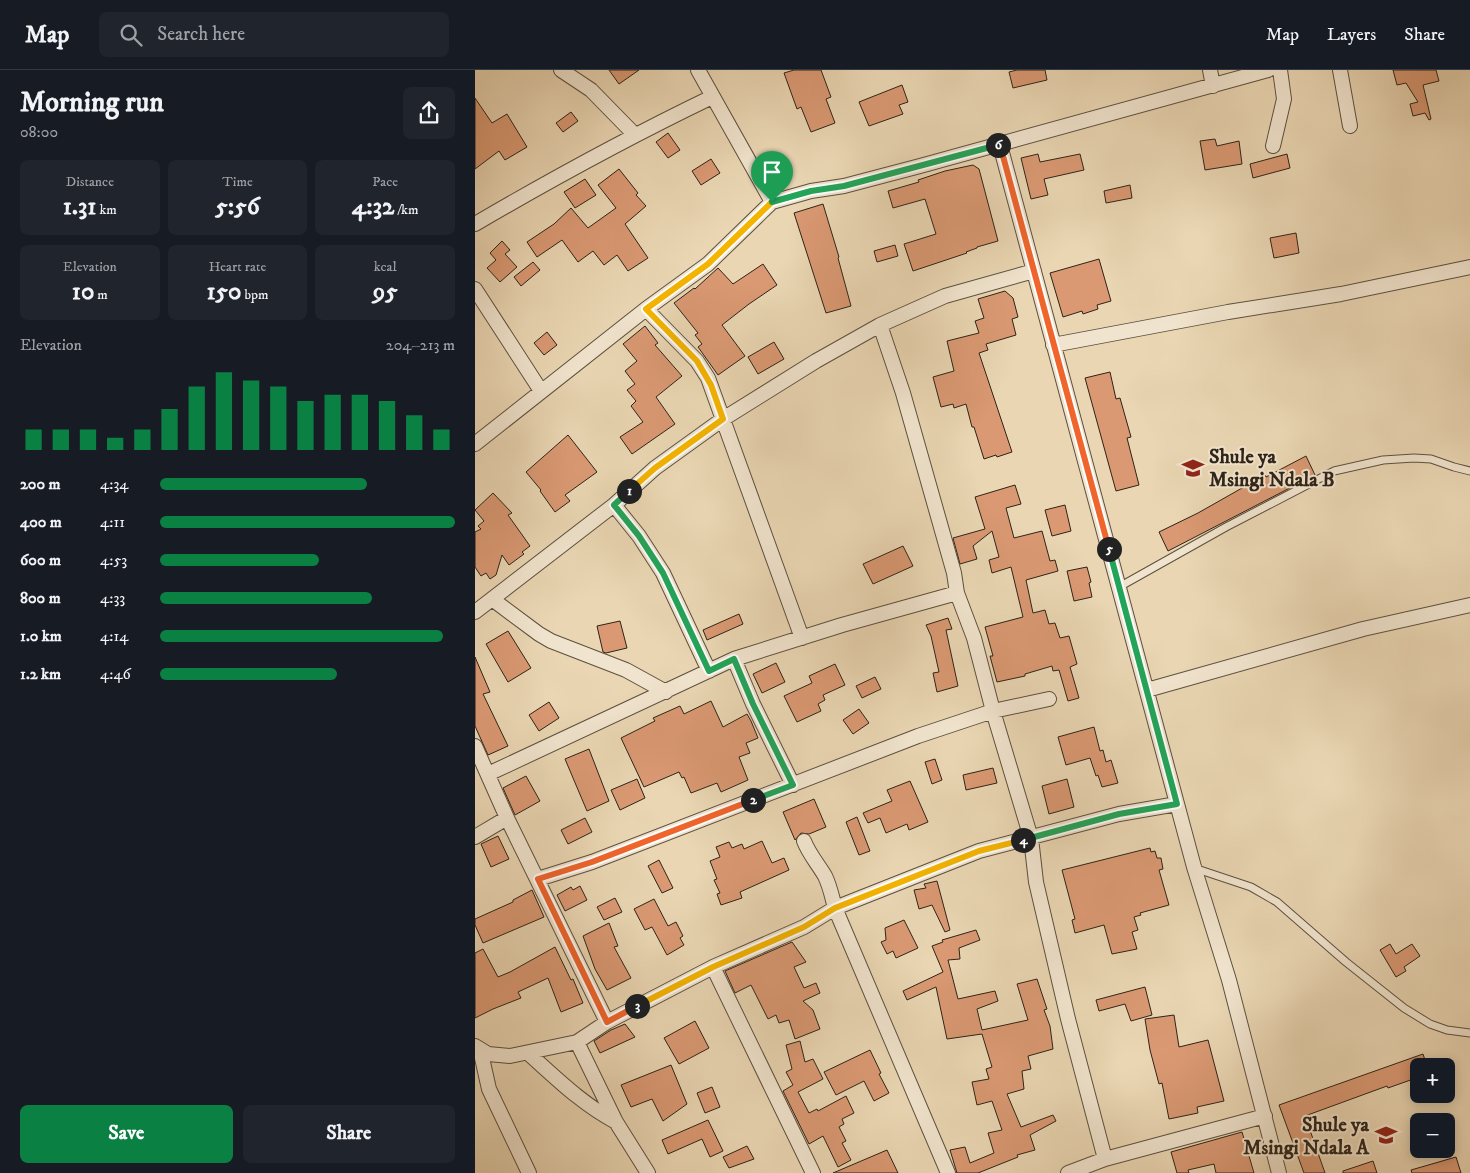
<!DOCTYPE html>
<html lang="en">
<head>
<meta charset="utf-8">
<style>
	:root { --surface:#171b24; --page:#20242c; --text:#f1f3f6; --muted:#9ea1a6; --line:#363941; --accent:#0b8043 }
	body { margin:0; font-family:"IM FELL DW Pica",serif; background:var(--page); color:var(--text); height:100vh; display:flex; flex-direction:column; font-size:19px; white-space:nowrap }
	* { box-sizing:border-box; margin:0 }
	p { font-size:16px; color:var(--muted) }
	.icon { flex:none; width:28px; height:28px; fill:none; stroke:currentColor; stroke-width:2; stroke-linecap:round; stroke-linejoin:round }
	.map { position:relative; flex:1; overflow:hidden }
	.sheet { display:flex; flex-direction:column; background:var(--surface); width:475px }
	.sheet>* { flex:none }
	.tools { position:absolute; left:935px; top:988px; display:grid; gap:10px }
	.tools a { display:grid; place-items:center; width:45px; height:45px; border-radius:8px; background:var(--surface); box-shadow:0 2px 12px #0003; font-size:25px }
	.pin { position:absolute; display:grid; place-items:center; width:42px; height:42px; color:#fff; margin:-51px -21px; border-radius:50% 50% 50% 0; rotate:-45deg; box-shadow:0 0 5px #0007 }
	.pin .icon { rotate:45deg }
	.km { position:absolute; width:25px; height:25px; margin:-12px; border-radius:50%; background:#222; color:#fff; font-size:14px; line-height:25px; text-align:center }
	.round { display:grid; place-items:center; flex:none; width:52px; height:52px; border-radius:8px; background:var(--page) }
	.headline { display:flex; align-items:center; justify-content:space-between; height:85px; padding:0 20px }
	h1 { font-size:28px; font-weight:700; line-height:38px }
	.figures { display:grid; grid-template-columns:repeat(3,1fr); gap:8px; height:85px; padding:5px 20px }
	.figures div { display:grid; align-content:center; border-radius:8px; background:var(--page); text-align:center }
	.figures b { font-size:25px; font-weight:700 }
	.figures small { font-size:14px; font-weight:400 }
	.figures p { font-size:14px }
	.chart { height:140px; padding:10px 20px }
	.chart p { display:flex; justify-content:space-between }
	.chart svg { width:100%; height:90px; margin-top:5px; stroke:var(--accent); stroke-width:6 }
	.primary-button { display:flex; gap:10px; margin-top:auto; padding:10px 20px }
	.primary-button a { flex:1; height:58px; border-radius:8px; background:var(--accent); color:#fff; font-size:20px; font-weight:700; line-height:58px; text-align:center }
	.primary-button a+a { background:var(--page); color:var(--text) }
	ul { padding:0 20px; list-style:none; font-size:16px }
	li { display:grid; grid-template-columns:80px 60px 1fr; align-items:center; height:38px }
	li i { height:12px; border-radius:6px; background:var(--accent) }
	header { display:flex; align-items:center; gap:30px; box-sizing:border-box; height:70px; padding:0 25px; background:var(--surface); border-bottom:1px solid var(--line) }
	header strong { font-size:24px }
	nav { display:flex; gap:28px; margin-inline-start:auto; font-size:18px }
	.search { width:350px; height:45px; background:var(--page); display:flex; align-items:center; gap:12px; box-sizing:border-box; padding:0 18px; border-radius:8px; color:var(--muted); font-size:19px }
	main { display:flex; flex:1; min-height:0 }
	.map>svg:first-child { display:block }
</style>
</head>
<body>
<header>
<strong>Map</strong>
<div class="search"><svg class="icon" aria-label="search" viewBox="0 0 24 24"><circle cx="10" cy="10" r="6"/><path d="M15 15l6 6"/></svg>Search here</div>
<nav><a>Map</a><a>Layers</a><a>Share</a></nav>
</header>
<main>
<section class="sheet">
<div class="headline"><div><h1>Morning run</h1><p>08:00</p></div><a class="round"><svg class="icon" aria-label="share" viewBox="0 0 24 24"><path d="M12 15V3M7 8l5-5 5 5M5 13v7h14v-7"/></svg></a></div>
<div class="figures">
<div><p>Distance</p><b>1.31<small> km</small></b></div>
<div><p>Time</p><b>5:56</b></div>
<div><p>Pace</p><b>4:32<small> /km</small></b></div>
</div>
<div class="figures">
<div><p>Elevation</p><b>10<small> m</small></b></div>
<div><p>Heart rate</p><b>150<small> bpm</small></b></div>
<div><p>kcal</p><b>95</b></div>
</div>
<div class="chart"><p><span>Elevation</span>204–213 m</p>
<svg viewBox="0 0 160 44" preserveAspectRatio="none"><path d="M5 44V34M15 44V34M25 44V34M35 44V38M45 44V34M55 44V24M65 44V13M75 44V6M85 44V10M95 44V13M105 44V20M115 44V17M125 44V17M135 44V20M145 44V27M155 44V34"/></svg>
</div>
<ul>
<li><b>200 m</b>4:34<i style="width:70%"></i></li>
<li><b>400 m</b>4:11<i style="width:100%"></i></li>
<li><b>600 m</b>4:53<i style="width:54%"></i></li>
<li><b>800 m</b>4:33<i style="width:72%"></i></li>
<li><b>1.0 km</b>4:14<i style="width:96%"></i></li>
<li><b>1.2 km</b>4:46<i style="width:60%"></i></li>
</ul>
<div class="primary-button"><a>Save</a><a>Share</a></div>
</section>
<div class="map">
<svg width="995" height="1103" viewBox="0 0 995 1103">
	<rect width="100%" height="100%" fill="#ead6b3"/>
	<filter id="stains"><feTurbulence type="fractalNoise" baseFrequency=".004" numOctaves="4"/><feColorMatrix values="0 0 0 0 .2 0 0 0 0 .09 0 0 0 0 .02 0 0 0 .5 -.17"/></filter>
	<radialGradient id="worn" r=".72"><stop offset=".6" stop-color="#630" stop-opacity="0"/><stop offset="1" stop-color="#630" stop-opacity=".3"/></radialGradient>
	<path fill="#da9973" stroke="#2d2318" d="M134,0H164L144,14Z
		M319,0H346L356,27L351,29L360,53L336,62L326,37L322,39L309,3Z
		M542,0H570L572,10L538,18L534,2Z
		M918,0H961L964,11L948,15L956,49L954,50L950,43L938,46L935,34L943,32L931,13L922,15Z
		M427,15L433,32L424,35L428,44L394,56L384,32Z
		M0,28L17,53L32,44L52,77L30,90L24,81L0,99Z
		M96,42L103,51L88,62L81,53Z
		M193,63L205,80L193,88L181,72Z
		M740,69L742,76L764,71L767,94L730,100L725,71Z
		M563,84L565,92L605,84L609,100L569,109L573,125L556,129L546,88Z
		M812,84L815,98L778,108L775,94Z
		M236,89L245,103L226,115L217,101Z
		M498,95L504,99L523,171L502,177V178L491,182L492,183L438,201L429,174L461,164L450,129L418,138L413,121L444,112L443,110L470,101Z
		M144,99L163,123L161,125L171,136L150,154L173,188L153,201L142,185L129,195L118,181L103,192L87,170L62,187L52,172L79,154L96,138L113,158L141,138L123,115Z
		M110,109L121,125L100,138L89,122Z
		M655,115L657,128L631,133L629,121Z
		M348,134L364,187L363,188L376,236L351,243L319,143Z
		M821,163L824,183L799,188L795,168Z
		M27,171L35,180L30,184L42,197L25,212L12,198L21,190L15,183Z
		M420,175L423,186L402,192L399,181Z
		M624,189L636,231L622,235L623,239L608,244L607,241L588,247L575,203Z
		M58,192L65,200L46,216L39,207Z
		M288,194L302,215L274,234L247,255L270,286L243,305L223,277L227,274L220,265L223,263L199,233L219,218L220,219L243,198L258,214Z
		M530,221L538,228L543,247L537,249L541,265L511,274L513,280L504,283L537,382L522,387L521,385L509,389L499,357H497L491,334L479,338L478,334L466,337L458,307L479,301L472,271L504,263L500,251L509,248L503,229Z
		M170,256L183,273L180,275L207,306L181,327L200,354L157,384L145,367L168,352L156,336L161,331L152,320L160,314L150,301L162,291L148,274Z
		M72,262L82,275L69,285L59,273Z
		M299,272L309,289L283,304L273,287Z
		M635,302L641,329L645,328L656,367L652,368L664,415L641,421L610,308Z
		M93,365L122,402L90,425L95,431L80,442L65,421L66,420L51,402Z
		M831,386L840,405L693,481L684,462L723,443L790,405L791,407Z
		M540,415L546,434L531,438L539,468L567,461L575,491L580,490L583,501L551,510L558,543L570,540L574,554L580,553L585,568L594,566L602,594L595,597L604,628L593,631L584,600L578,601L577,596L550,604V606L522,612L515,586H518L510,557L548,547L536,497L517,503L514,490L524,487L517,461L498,476L502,489L485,494L478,468L510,459L500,427Z
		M18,423L37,443L33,445L55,476L47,482L49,484L34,495L27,485L21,505L15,509L11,503L6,506L0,497V462L6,459L3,456L9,451L0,440Z
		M590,435L596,461L577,466L570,440Z
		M428,476L438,496L398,514L388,494Z
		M612,497L616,512L614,513L617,527L599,531L592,501Z
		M264,544L268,554L232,570L228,560Z
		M473,548L477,559L471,560L483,616L462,622L458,603L464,602L456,566L451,555Z
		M145,551L152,578L131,583L128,582L122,556Z
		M33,561L56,598L33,612L11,574Z
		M0,587L15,622L8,624L33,676L13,685L0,656Z
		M301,593L310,612L287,623L278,604Z
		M360,594L370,615L348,625L350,630L343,634L346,641L322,652L309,626L337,613L334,606Z
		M400,607L406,619L387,628L381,616Z
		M236,631L248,657L272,644L276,651L283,668L271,673L275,683L264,687L273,710L246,722L242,713L216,723L209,707L207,708L204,702L169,717L146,668L180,651L178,648L205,636L209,644Z
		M74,632L84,648L64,661L54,645Z
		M384,639L394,653L378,664L368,650Z
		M619,657L625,681L628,680L631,692L636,690L643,713L627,717L623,705L621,706L615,688L591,695L583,667Z
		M114,679L134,731L112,741L90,689Z
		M460,689L467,710L457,714L450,692Z
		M518,698L522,713L491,720L488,705Z
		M51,706L65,731L40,745L28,718Z
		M162,709L170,728L145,740L136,720Z
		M592,709L599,737L574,744L567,716Z
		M435,711L453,752L434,760L432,754L411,763L405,748L393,753L388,743L417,731L412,720Z
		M339,729L351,757L334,764L326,763L320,770L308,742Z
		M382,747L395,781L384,785L371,752Z
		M110,748L117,762L93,774L86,760Z
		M23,766L34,789L16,797L6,774Z
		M287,771L297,793L309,788L314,800L265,822L267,828L246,835L242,824L245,823L239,810L242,809L235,791L245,787L241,777L254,772L257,778L267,774L269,779Z
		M675,778L676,782L680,781L682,788H686L688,799L684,800L694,835L665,843L666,845L659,847L663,860L657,862L662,879L637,884L629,855L600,863L597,850L600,849L587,800Z
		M184,790L198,818L187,823L173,796Z
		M462,811L475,860L470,862L457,835L444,839L439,820L451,818L449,814Z
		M105,816L112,830L90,841L82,825L96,817L98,820Z
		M57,820L69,847L8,873L0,855V849L38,832V830Z
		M140,828L147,842L129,850L122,837Z
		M179,829L193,856L201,852L208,866L205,868L209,875L192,885L177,857L170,860L159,839Z
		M429,850L443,878L421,888L418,881L412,884L406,872L411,870L410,858Z
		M134,853L143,876L139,877L156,908L132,920L120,899L108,866Z
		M501,860L505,870L484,878L485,889L473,890L483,929L520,921L523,931L502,939L507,960L553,950L542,914L562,909L572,939L569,940L575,956L578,979L553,986L556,999L547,1001L549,1019L532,1024L546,1057L578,1045L581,1051L555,1065L560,1080L542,1085L543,1087L503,1103H482L475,1080L490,1077L495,1093L519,1083L513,1063L527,1060L517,1031L502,1035L497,1012L514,1009L511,999L517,997L507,964L472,969L461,917L432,930L428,921L468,902L457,876L468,872L467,870Z
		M317,872L331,892L319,897L329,918L341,913L345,923L328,931L338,940L345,959L320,969L314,950L304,953L301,945L293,949L276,915L260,923L250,901Z
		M915,874L921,884L937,874L945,886L929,897L931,901L921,907L905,880Z
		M80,877L96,910L98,909L108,933L86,942L73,908L43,922L46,928L18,939L0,948V883L8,879L23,907L35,902Z
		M670,917L677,945L656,951L650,934L624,941L621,930Z
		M699,945L704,977L733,970L749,1031L722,1037L723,1043L694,1049L687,1013L684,1014L675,980L670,949Z
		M220,951L234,978L204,994L189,968Z
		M150,954L160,967L125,983L119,971L136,960Z
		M325,971L330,992L338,989L348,1009L323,1022L334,1043L342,1039L343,1041L371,1026L379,1043L367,1049L369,1054L364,1057L371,1071L367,1073L376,1090L363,1097L348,1066L334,1074L308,1021L318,1015L311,1002L317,999L311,975Z
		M395,980L406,1003L404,1004L414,1023L399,1031L389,1011L361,1025L349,1002Z
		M948,984L952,996H944V1007L913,1018L912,1016L830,1046L850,1103H829L804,1035Z
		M196,995L212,1034L188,1051L177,1029L156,1037L146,1015Z
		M237,1017L245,1037L230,1043L222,1023Z
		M233,1050L248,1081L235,1087L227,1069L193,1084L187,1070Z
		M767,1062L779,1103H741L739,1094L713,1100L714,1103H702L696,1082Z
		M272,1076L279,1089L254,1098L248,1087Z
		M412,1080L423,1103H358Z
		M981,1087L986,1103H937L936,1100Z
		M898,1091L902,1103H868V1101Z"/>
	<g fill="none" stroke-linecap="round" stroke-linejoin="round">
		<g stroke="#5c503f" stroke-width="9">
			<path id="service" d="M644,517L751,457L859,401L908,390L939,388L956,389L979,397L995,401
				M719,798L776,817L802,832L871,892L929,938L955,954L972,960L995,963"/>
		</g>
		<g stroke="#5c503f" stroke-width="16">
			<path id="minor" d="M86,0L116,20L160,65
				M223,0L297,132
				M735,0L738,16
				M865,0L875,56
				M525,75L719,797L754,910L804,1103
				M798,76L809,29L805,0
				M0,154C77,109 156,66 237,27
				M0,219L66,321
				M171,239L222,291L233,308L327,568
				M405,255L428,323L479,503L482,523L499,568L518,641L556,768L561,812L593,949L630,1089
				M578,275L753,242L866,224L995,197
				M0,374L171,239L233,194L297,132L336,121L369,116L445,96L793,0
				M139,435L164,466L188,503L234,601
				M17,529L64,564L76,571L151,600L191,622
				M0,542L139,435L180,398L248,349L341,291L405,255L470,226L559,201
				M259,589L278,634L318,715
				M672,620L888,559L995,535
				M0,676L32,748L132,952
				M13,704L259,589L367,555L482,523
				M0,767L32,748
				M329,771C334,784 343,794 350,806C355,816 357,827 360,838L473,1103
				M63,809L117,792L443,666L518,641L574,629
				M238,897L338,1103
				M102,972L141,1052L173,1103
				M0,976L13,984L35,986L102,972L132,952L238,897L329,857L360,838L504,781L644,744L702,734
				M5,979L14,1019L54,1103
				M53,983C81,1008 107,1034 141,1052
				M593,1103L630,1089L790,1046"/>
		</g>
		<use href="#service" stroke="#f1e4ce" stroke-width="7"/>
		<use href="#minor" stroke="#f1e4ce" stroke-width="14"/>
	</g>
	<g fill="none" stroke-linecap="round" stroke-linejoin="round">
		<g stroke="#fff" stroke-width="10">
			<path id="split-1" d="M154,421L180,398L248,349L236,315L222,291L171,239L233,194L297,132"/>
		</g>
		<g stroke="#fff" stroke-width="10">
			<path id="split-2" d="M154,421L139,435L164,466L188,503L234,601L259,589L278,634L318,715L278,730"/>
		</g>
		<g stroke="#fff" stroke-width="10">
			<path id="split-3" d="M162,936L132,952L63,809L117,792L278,730"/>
		</g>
		<g stroke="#fff" stroke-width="10">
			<path id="split-4" d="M162,936L238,897L329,857L360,838L504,781L548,770"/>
		</g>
		<g stroke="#fff" stroke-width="10">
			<path id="split-5" d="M548,770L644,744L702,734L634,479"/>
		</g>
		<g stroke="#fff" stroke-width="10">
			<path id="split-6" d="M523,75H525L634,479"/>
		</g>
		<g stroke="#fff" stroke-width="10">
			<path id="split-7" d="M297,132L336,121L369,116L523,75"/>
		</g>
		<use href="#split-1" stroke="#f5b400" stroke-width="6"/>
		<use href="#split-2" stroke="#22a559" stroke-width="6"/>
		<use href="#split-3" stroke="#f0652b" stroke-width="6"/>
		<use href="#split-4" stroke="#f5b400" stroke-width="6"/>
		<use href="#split-5" stroke="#22a559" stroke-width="6"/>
		<use href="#split-6" stroke="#f0652b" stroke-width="6"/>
		<use href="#split-7" stroke="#22a559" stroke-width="6"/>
	</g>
	<defs>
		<g id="school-bare" transform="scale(1.725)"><path d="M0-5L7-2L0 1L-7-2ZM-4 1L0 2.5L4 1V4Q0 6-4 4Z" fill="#8f2418" stroke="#f1e4ce" stroke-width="2.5" paint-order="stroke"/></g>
	</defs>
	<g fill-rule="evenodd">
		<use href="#school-bare" x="718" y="398"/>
		<use href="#school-bare" x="911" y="1065"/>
	</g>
	<g text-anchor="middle" stroke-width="4" stroke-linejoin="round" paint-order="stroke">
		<g font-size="20" font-weight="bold" fill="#2d2318" stroke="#f1e4ce" text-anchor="start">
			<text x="734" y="393">Shule ya<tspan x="734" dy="23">Msingi Ndala B</tspan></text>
			<text x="894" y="1061" text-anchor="end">Shule ya<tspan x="894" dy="23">Msingi Ndala A</tspan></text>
		</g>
	</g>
	<rect width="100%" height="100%" filter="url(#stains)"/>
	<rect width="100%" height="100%" fill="url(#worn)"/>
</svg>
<div class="tools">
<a>+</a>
<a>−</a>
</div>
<div class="pin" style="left:297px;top:132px;background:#1e9e55"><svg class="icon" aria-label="arrive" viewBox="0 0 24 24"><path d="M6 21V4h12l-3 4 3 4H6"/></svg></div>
<b class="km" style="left:154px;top:421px">1</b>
<b class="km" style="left:278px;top:730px">2</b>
<b class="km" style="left:162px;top:936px">3</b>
<b class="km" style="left:548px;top:770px">4</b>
<b class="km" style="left:634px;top:479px">5</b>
<b class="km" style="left:523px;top:75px">6</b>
</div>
</main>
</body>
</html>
